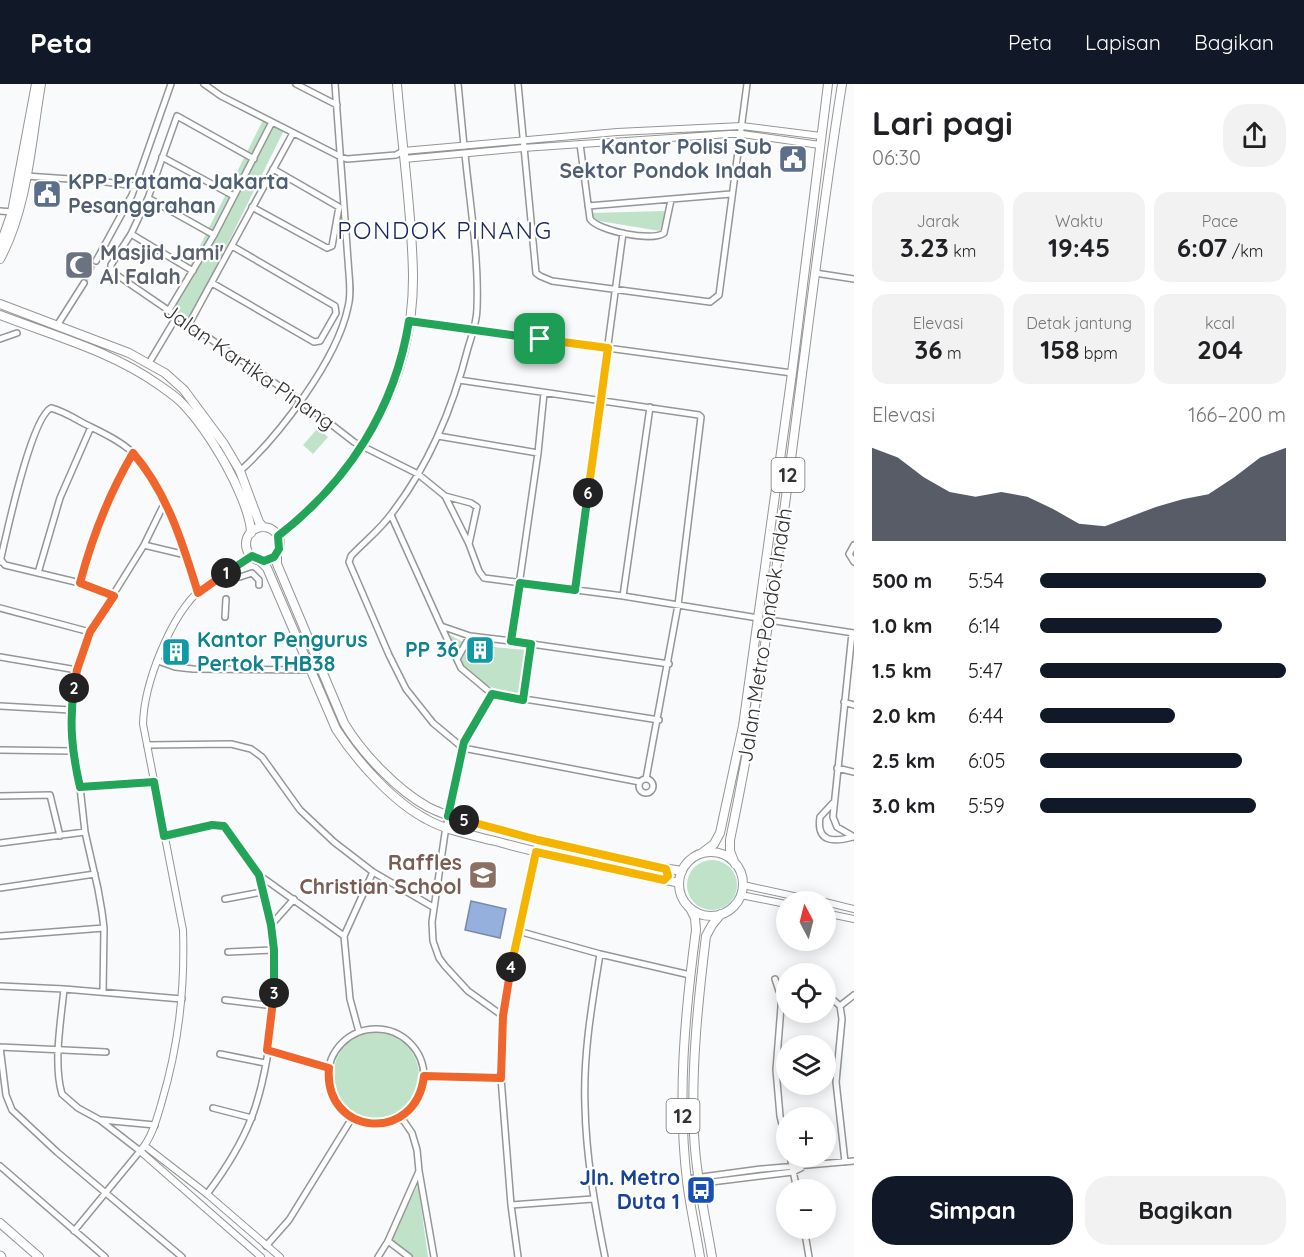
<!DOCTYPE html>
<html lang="id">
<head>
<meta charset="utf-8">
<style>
	:root { --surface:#fff; --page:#f2f2f2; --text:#202124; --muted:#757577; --accent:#111827 }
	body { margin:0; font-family:Quicksand,sans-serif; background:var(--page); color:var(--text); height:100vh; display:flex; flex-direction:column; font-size:22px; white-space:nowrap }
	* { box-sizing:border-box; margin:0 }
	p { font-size:20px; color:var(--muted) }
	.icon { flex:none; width:33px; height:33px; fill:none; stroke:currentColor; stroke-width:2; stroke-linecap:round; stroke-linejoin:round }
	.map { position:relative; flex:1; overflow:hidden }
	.panel { display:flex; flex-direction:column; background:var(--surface); width:450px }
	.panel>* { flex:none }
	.needle { width:39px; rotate:353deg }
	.buttons { position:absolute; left:776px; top:807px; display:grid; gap:12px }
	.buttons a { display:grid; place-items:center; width:60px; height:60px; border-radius:50%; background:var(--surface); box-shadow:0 3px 15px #0003; font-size:30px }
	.pin { position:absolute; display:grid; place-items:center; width:51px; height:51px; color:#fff; margin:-26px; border-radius:12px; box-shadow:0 3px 9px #0006 }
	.km { position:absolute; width:30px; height:30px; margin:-15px; border-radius:50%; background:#222; color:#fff; font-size:16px; line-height:30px; text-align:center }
	.round { display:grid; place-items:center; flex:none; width:63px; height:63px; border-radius:24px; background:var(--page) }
	.headline { display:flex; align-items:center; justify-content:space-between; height:102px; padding:0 18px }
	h1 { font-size:33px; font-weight:800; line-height:45px }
	.stats { display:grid; grid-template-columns:repeat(3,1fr); gap:9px; height:102px; padding:6px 18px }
	.stats div { display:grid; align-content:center; border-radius:15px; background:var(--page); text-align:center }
	.stats b { font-size:26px; font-weight:800 }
	.stats small { font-size:16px; font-weight:400 }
	.stats p { font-size:16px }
	.chart { height:168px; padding:12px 18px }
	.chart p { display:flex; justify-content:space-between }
	.chart svg { width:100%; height:108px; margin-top:6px; fill:var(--accent); opacity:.7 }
	.primary-button { display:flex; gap:12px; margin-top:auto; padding:12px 18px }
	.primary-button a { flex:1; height:69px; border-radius:24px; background:var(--accent); color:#fff; font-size:24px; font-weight:800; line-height:69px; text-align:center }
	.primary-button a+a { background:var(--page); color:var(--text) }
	ul { padding:0 18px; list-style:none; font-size:20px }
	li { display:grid; grid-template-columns:96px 72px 1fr; align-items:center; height:45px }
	li i { height:15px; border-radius:8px; background:var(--accent) }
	header { display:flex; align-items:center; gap:36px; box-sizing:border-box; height:84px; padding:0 30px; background:var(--accent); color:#fff }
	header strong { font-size:28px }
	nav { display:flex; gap:33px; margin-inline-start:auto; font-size:21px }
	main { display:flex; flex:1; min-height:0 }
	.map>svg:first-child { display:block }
</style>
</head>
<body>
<header>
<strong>Peta</strong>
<nav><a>Peta</a><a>Lapisan</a><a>Bagikan</a></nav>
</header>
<main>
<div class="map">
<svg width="854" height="1173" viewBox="0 0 854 1173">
	<rect width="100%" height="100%" fill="#f9fafc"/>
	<path fill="#bfe2c8" d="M264,34L284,46L189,238L169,224Z
		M665,127L660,147L593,136L591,129Z
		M318,344L328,353L313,370L303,361Z
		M450,551L468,561L527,566L520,613C498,607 478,600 463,581C457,574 454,561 450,551Z
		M687 801a25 25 0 1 1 50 0a25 25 0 1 1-50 0Z
		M333 992a43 43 0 1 1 86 0a43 43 0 1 1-86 0Z
		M418,1101L428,1173H413L391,1155Z"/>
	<path fill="#96b0de" stroke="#788aab" stroke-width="1.5" d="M471,817L506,825L500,854L465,846Z"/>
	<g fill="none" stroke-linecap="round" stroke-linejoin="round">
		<path stroke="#d1d2d4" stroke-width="5" stroke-dasharray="5 2.5" stroke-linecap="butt" d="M84,199L96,177"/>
		<g stroke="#959697" stroke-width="8">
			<path id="minor" d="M204,0L221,12L341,73L347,75L396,71L403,67
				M296,0L337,21
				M458,0L464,62
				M518,0L536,189L540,192L552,197L710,218L719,211L747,0
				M580,60L590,135C598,147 653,158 664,149L671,116
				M465,70C470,121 479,173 477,224C477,238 472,251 468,264C453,323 429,381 392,429C381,445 364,458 351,472L349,478L389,571L406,605L433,639L463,664L640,698
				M162,73L234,112
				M254,75L177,32L148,114L131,150L111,181V187L301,317L354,358L418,390L445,412L469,460L479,487L484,494L623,512L758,534
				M26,92L99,97L135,102
				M148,114L214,151
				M588,122L731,110
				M252,123L327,164L332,162L339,123L273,85
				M0,127L12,128
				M131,150L193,187
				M96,177L132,111L171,0
				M815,189L854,195
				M212,199L314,258L320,257L336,229L335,222L232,162
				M169,226L214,151L272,38
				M409,237L792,289
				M58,240L84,199
				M189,240L293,49
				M0,255L17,249
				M149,279L177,232
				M459,296L699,331L701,333L678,521L646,695
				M438,352L538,369
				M239,388C279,352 337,276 348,223C351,212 350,201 349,190L335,0
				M445,412L471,419L477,423L469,460
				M391,431L441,542L470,552L511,557L669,580
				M144,461L186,471
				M854,461L849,470L854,478
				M1,476L5,481L80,499L114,512
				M0,478C6,452 31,334 51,324C63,327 74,334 85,340C101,348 119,356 132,368C167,400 184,465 198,509
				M38,489L60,414L91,343
				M240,493L252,489L259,496V501
				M80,499C92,453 109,410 133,369
				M575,506L623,149
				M623,512L650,323
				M0,524L90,548
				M225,533L226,515
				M769,536L854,549
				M441,542L461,584L492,610L659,636
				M852,549L833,733L837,743L854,753
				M511,557L538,369L544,309
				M0,573L77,586
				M457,575L470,552
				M158,577L175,583L193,585L309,586
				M492,610L464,658L445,749L432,838L433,857L439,874L445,882L468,907L503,932
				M523,616L531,560
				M844,618L854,621
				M0,622L71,626
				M147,661L231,660L251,665L262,673L300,726L334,758L373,788L433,823
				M0,666L72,667
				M837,684L854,688
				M639 702a7 7 0 1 1 14 0a7 7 0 1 1-14 0Z
				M80,703L154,697
				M0,712L50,711L60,752
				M833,719L820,733C816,759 834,758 853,753
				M164,752L212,741L224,742L259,791L344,852
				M0,759L85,748
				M0,804L95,790
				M225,815L262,808
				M271,841L294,815
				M518,847L600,870L690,891
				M0,852L104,844
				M228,868L274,866
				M600,870C592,920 583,970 585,1022C586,1073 595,1123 605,1173
				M775,895L779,907L782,910
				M0,902L64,905L182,915
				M64,905C61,936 53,980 62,1010L78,1024L100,1036L140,1067L74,1147
				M103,908L104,844L102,828L98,805L85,748L80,703L72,667L71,626L77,586L90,548L144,461L165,418
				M786,909L782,910L776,986L780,1032L786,1057
				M825,913L831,914L840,922L842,935L836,998L845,1078
				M225,916L274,922
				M840,922L854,911
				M328 993a48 48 0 1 1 96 0a48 48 0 1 1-96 0Z
				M359,948L350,915L344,852L373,788
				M0,963L6,1011L12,1026L57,1068L182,1173
				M0,963L106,968
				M267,965L329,984
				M220,970L265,979
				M424,992L501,994
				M213,1024L252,1034
				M401,1033L412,1049L417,1066L419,1087L434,1173
				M102,1036L155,1041
				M790,1072L797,1106
				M0,1082L105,1173
				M687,1095L761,1085L854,1077
				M687,1101L793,1088L801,1084
				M207,1110C225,1086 240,1063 251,1035C268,992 278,913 274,867C272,841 263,817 259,791
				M511,1121L593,1115
				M804,1144L809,1173
				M388,1157L409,1173
				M266,1162L289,1136L352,1034
				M378,1173L388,1157L419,1087
				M518,1173L511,1121L501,994L503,932L518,847L536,768"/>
		</g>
		<g stroke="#959697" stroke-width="8">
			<path id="tertiary" d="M403,67L617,48L742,42L821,52
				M404,75L523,64L729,50H742L820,61
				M252,472C235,483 216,492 201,505C170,532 144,600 143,640L183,846C185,904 179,960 162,1017C157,1034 152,1054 140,1067L261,1173
				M743,801L821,818
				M741,811L786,820
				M825,818L854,825
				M825,829L854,835
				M145,1062L207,1110L280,1173"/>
		</g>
		<g stroke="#959697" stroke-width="10">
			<path id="secondary" d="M0,162L12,128L36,0
				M0,175C28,123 31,58 41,0
				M0,220L129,269L165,289L184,306L224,360L240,387L259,438L263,443
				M0,231C54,252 111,267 159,301C166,306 174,311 181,318C199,336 213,358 226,381C235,397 251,431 251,449
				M246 460a17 17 0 1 1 34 0a17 17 0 1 1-34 0Z
				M278,452C360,389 414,296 413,191C412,127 402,63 397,0
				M277,469V480L344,639C362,669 397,706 428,723C452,735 480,741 507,748C564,763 623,778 682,787
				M259,476L267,484L336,645C356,676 392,717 426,735C447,747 472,751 495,757C556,774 618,785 679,799"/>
		</g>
		<g stroke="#959697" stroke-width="10">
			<path id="trunk" d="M679 800a32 32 0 1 1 64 0a32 32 0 1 1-64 0Z
				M702,769L714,760L720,749L743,642L792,289L828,0
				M735,780L730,767V756C782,507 802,252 842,0
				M690,824L695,834L696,846C685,929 677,1013 687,1097C690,1122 696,1148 700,1173
				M0,1139L39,1173
				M712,1173C705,1132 696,1091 694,1050C691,984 698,918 706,852L712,841L721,830"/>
		</g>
		<g stroke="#959697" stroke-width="11">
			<path id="motorway" d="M0,1172L1,1173
				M37,1172L38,1173"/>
		</g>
		<use href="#minor" stroke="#fff" stroke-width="5"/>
		<use href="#tertiary" stroke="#fff" stroke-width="6"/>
		<use href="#secondary" stroke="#fff" stroke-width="8"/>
		<use href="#trunk" stroke="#fff" stroke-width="8"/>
		<use href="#motorway" stroke="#fff" stroke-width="9"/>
	</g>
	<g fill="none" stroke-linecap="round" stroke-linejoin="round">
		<g stroke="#fff" stroke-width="12">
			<path id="split-1" d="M226,489L252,472L264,477L274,473L279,465L278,452C348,398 395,325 409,237L540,255"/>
		</g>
		<g stroke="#fff" stroke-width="12">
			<path id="split-2" d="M74,604L77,586L90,548L114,512L80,499C92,453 109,410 133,369C167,408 183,460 198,509L226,489"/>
		</g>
		<g stroke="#fff" stroke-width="12">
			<path id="split-3" d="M74,604C69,640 72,668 80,703L154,698L164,752L212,741L224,742L259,791L271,841L274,866V909"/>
		</g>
		<g stroke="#fff" stroke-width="12">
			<path id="split-4" d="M274,909L267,966L329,984C323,1052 416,1061 424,992L501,994L503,932L511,883"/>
		</g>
		<g stroke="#fff" stroke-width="12">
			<path id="split-5" d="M464,736L538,756L666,785L668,792L664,796L536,768L511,883"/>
		</g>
		<g stroke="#fff" stroke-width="12">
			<path id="split-6" d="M464,736L448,732L464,658L492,610L523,616L531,560L511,557L520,499L575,506L588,409"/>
		</g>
		<g stroke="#fff" stroke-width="12">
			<path id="split-7" d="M540,255L608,264L588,409"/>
		</g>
		<use href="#split-1" stroke="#22a559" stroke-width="8"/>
		<use href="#split-2" stroke="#f0652b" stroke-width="8"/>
		<use href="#split-3" stroke="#22a559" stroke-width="8"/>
		<use href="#split-4" stroke="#f0652b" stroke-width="8"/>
		<use href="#split-5" stroke="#f5b400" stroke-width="8"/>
		<use href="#split-6" stroke="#22a559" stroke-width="8"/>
		<use href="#split-7" stroke="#f5b400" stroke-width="8"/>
	</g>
	<defs>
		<g id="civic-square" transform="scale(1.5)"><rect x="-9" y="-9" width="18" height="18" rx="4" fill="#5c6f8a" stroke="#fff"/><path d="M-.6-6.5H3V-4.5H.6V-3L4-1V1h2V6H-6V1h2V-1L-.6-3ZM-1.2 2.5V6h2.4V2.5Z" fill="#fff"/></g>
		<g id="mosque-square" transform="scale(1.5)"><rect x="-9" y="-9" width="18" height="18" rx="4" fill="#6b7280" stroke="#fff"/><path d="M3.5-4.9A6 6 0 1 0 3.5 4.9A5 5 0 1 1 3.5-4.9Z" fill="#fff"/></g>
		<g id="building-square" transform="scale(1.5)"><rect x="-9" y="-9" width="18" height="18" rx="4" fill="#0f9aa8" stroke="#fff"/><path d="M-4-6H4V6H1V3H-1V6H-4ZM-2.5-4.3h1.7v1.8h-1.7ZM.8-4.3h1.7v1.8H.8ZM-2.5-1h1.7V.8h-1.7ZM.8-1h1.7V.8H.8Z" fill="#fff"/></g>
		<g id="school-square" transform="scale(1.5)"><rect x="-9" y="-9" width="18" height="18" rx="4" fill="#8d6e63" stroke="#fff"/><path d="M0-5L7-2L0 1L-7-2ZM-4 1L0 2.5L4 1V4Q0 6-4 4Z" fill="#fff"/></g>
		<g id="bus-square" transform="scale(1.5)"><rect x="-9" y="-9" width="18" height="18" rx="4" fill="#1a4fb4" stroke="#fff"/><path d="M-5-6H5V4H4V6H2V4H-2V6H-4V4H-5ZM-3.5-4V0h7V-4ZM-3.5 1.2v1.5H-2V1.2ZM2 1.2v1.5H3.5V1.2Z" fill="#fff"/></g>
	</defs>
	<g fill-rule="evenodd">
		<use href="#civic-square" x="793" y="75"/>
		<use href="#civic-square" x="47" y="110"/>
		<use href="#mosque-square" x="79" y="181"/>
		<use href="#building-square" x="480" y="566"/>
		<use href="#building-square" x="176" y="568"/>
		<use href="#school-square" x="483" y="791"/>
		<use href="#bus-square" x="701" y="1106"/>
	</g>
	<g text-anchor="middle" stroke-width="4.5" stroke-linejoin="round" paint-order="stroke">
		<g fill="#fff" stroke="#707071" stroke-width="1.5">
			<rect x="771.5" y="374" width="33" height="34" rx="4.5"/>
			<rect x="666.5" y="1015" width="33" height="34" rx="4.5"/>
		</g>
		<g font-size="20" font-weight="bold" fill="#333334">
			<text x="788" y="398">12</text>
			<text x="683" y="1039">12</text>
		</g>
		<g font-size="21" font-weight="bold" fill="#4e5e75" stroke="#fff" text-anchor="end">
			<text x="772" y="70">Kantor Polisi Sub<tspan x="772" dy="24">Sektor Pondok Indah</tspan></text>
			<text x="68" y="105" text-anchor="start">KPP Pratama Jakarta<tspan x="68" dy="24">Pesanggrahan</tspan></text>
		</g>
		<g font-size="21" font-weight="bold" fill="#5b616d" stroke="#fff" text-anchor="start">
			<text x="100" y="176">Masjid Jami'<tspan x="100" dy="24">Al Falah</tspan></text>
		</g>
		<g font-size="21" fill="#333334" stroke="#fff">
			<text transform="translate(249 283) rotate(35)" y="7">Jalan Kartika Pinang</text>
			<text transform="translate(765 551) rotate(-81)" y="7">Jalan Metro Pondok Indah</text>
		</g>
		<g font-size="21" font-weight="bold" fill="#0d838f" stroke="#fff" text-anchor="start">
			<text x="197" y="563">Kantor Pengurus<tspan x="197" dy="24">Pertok THB38</tspan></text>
			<text x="459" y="573" text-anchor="end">PP 36</text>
		</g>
		<g font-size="21" font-weight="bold" fill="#785e54" stroke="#fff" text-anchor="end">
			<text x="462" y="786">Raffles<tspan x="462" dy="24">Christian School</tspan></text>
		</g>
		<g font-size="21" font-weight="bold" fill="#164399" stroke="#fff" text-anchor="end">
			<text x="680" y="1101">Jln. Metro<tspan x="680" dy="24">Duta 1</tspan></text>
		</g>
		<g font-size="24" letter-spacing="1.5" fill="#1d2a62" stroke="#fff">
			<text x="445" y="155">PONDOK PINANG</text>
		</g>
	</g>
</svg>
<div class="buttons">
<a><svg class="needle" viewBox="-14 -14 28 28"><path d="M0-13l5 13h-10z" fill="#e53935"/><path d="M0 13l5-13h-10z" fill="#757577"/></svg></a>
<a><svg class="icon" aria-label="locate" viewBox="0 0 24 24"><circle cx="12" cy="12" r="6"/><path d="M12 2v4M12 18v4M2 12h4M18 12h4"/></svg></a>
<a><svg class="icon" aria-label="layers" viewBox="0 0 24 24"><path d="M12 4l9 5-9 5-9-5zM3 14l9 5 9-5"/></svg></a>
<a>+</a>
<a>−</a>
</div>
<div class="pin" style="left:540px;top:255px;background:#1e9e55"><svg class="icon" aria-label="arrive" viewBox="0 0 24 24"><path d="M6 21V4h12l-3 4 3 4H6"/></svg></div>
<b class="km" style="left:226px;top:489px">1</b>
<b class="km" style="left:74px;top:604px">2</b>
<b class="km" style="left:274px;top:909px">3</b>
<b class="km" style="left:511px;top:883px">4</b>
<b class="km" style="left:464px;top:736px">5</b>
<b class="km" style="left:588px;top:409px">6</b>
</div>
<section class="panel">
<div class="headline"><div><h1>Lari pagi</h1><p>06:30</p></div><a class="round"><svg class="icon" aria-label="share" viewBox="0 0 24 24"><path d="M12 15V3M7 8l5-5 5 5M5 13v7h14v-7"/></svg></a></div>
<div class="stats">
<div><p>Jarak</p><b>3.23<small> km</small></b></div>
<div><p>Waktu</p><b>19:45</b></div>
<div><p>Pace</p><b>6:07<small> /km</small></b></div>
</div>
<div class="stats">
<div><p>Elevasi</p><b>36<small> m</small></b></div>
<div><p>Detak jantung</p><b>158<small> bpm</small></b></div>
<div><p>kcal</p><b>204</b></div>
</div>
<div class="chart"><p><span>Elevasi</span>166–200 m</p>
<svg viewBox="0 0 160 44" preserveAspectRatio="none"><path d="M0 44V6L10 10L20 18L30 24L40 26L50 24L60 26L70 31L80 37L90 38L100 34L110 30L120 27L130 25L140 18L150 10L160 6V44z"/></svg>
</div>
<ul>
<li><b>500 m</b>5:54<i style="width:92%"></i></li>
<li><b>1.0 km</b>6:14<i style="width:74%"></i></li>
<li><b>1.5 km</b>5:47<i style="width:100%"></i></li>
<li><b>2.0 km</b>6:44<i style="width:55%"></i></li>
<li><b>2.5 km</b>6:05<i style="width:82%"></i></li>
<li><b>3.0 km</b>5:59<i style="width:88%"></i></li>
</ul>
<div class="primary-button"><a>Simpan</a><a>Bagikan</a></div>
</section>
</main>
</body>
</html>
